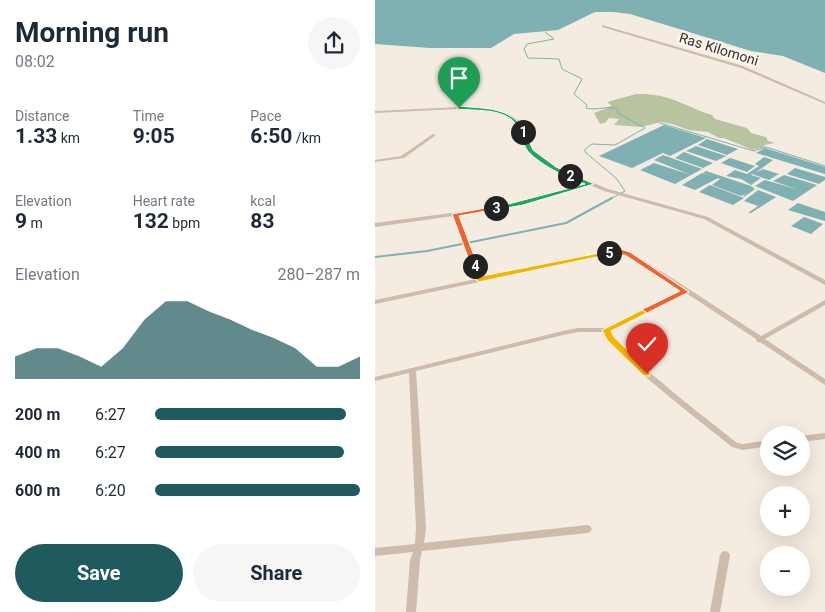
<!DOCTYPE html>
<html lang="en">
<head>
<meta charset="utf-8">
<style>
	:root { --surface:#fff; --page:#f6f6f7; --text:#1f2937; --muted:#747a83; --accent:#1f5a5e }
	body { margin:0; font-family:Roboto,sans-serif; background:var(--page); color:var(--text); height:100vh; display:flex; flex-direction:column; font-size:19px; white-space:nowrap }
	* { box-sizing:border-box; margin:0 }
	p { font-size:16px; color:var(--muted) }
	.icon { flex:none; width:28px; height:28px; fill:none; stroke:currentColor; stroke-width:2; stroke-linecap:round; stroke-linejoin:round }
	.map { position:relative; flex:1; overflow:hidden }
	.drawer { display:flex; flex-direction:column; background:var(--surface); width:375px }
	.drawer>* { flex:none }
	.controls { position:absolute; left:385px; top:426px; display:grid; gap:10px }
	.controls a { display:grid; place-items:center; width:50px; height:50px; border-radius:50%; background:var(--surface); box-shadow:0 5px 20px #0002; font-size:25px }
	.pin { position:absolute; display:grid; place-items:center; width:42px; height:42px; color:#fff; margin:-51px -21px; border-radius:50% 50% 50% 0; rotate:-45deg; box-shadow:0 0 5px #0007 }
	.pin .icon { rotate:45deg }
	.km { position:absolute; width:25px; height:25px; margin:-12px; border-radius:50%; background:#222; color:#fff; font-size:14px; line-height:25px; text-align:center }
	.round { display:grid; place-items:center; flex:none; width:52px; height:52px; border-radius:26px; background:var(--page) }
	.headline { display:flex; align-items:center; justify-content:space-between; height:85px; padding:0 15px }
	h1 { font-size:28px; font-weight:700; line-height:38px }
	.stats { display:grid; grid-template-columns:repeat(3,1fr); gap:8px; height:85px; padding:5px 15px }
	.stats div { display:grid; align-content:center }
	.stats b { font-size:21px; font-weight:700 }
	.stats small { font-size:14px; font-weight:400 }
	.stats p { font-size:14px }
	.chart { height:140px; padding:10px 15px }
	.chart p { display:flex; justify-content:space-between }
	.chart svg { width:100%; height:90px; margin-top:5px; fill:var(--accent); opacity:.7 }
	.action { display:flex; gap:10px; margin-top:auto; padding:10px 15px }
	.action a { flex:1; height:58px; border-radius:30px; background:var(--accent); color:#fff; font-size:20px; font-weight:700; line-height:58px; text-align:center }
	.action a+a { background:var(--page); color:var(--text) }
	ul { padding:0 15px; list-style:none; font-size:16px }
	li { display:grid; grid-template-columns:80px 60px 1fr; align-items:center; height:38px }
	li i { height:12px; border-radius:6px; background:var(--accent) }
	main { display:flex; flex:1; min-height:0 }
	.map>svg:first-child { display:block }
</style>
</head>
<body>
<main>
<section class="drawer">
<div class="headline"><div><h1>Morning run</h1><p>08:02</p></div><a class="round"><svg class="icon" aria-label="share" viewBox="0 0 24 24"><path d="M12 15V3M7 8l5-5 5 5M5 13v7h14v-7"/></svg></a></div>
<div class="stats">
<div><p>Distance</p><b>1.33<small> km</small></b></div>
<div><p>Time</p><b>9:05</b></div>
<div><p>Pace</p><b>6:50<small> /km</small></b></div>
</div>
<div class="stats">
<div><p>Elevation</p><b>9<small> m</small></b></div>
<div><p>Heart rate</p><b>132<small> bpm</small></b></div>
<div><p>kcal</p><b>83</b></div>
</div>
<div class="chart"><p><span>Elevation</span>280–287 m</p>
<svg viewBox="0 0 160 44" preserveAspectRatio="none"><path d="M0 44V33L10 29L20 29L30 33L40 38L50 29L60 15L70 6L80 6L90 11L100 15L110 20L120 24L130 29L140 38L150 38L160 33V44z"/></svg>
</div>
<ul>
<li><b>200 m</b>6:27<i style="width:93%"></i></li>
<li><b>400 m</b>6:27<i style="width:92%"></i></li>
<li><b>600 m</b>6:20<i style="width:100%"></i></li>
</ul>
<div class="action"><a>Save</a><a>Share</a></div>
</section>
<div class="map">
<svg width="450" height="612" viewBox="0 0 450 612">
	<rect width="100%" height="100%" fill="#f4ebe1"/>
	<path fill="#b8c4a0" d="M261,94C296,93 308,106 337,115L340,119L372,128L376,133L391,137L393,141L400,143L389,145L390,147L378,150L349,138H344L333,132L314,130L297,124L286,122L266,127L239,125L244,119L234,118L230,123L225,124L219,113L235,107L236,105L232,102Z"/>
	<path fill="#7fb0b2" d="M0,0H450V73L408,56L376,51L255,14L238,12H220L183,30L139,34L116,48H55L0,44Z
		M289,125L331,138L295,156L288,153L257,168L224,156Z
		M332,139L363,149L352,155L323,145Z
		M321,146L351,156L341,161L311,151Z
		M390,148L450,167V174L381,153Z
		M309,152L338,163L328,168L300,158Z
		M288,155L327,169L316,175L279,160Z
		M389,157L398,160L380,173L388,169L404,174L394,180L377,174L376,175L386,178L376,185L366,179L351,176L360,170L372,174L384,166L380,164Z
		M355,158L380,166L372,172L346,163Z
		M279,163L316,175L300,184L265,170Z
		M420,168L450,177V180L444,184L412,174Z
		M331,171L376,186L380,189L369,197L368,196L372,193L366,196L337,185L345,179L343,178L320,190L307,185L327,173L339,177L328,173Z
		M409,175L442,185L418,201L380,186L390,180L424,190L398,181Z
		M335,185L369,198L358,205L324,192Z
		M383,190L401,197L376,213H373L383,206L369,201Z
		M423,203L450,212V221L413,210Z
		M429,217L448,224L436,234L416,226Z"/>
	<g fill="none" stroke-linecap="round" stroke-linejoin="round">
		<path stroke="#7fb0b2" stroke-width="1" d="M170,32L179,39L152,44L149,49L153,58L184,59L187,69L207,79L199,94L212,105L211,108C222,111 234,105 243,109V113L270,128L240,145L217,144L210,149V152L241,178L250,191L235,199
			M285,123L379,151L391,147L450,166"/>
		<path stroke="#7fb0b2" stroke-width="2" d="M0,257L52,251L191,223L237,198"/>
		<path fill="#cdbbac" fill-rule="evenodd" d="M227,25L368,66L450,102V104L366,68L227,27Z
			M58,134L61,135L29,158L0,162V160L26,156Z
			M214,183H218V184L137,207L83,215L106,277L237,250L251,251L289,273L386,336L450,300V305L390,339L450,379V385L385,342H382L381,339L311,293L236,331C248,350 266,366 284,380C309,402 336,422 362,443L368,444L394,440V446L368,450L357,447L308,408L267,374L250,358L237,343L230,332H203L188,335L41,371L51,528L49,543L212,525L215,526L217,529L215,532L212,533L47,551L45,560L41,612H31L35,560L38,552L0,556V548L40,544L41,528L34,373L0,381V377L188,331L203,328H231L307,290L285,275L248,254H237L0,304V300L101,279L78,216L0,227V223L137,205Z
			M450,433V439L426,442V436Z
			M350,551L353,552L355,555L345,612H335L345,555L347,552Z"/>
		<path fill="#cdbbac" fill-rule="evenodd" d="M84,107L117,110L134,114L144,121L158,150L181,167L233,189L333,217L450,280V285L329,219L229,191L177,169L154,152L140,122L130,116L117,112L84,109L0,113V111Z"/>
	</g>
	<path fill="#22a559" stroke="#fff" d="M84,106C111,109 136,106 150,132L146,134C144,130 142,126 140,123C128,108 99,111 82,109Z"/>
	<path fill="#22a559" stroke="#fff" d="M146,131L150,132L158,150L181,167L197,174V177C187,177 158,159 152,150C149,145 146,137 146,131Z"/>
	<path fill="#22a559" stroke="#fff" d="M193,174H197L219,184L148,205L121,210L118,208L210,184L193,177Z"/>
	<path fill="#f0652b" stroke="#fff" d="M121,206L123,207V209L84,216L103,266L97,268L77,214Z"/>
	<path fill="#f5b400" stroke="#fff" d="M234,251H236V254L104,282L100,279L96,266L102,265L107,276Z"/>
	<path fill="#f0652b" stroke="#fff" d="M245,249L255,252L314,292L270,314H264V311L305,291L250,255H234L230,253Z"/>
	<path fill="#f5b400" stroke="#fff" d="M267,310L271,312L270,314L236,331L239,337L275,372V376H269L232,340L227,330Z"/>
	<g text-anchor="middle" stroke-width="5" stroke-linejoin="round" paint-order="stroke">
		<g font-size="14" fill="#3b302b" stroke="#fbf5ee">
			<text transform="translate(344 49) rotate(17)" y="5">Ras Kilomoni</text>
		</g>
	</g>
</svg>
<div class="controls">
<a><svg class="icon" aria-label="layers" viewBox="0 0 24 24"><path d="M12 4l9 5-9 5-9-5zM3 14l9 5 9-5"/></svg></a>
<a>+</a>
<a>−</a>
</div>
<div class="pin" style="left:84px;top:108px;background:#1e9e55"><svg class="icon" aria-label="arrive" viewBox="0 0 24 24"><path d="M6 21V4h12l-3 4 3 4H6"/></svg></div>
<div class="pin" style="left:272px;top:374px;background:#d93025"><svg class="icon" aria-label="check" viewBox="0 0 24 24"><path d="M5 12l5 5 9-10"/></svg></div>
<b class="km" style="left:148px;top:132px">1</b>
<b class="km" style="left:195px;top:176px">2</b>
<b class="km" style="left:121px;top:208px">3</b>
<b class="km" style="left:100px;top:266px">4</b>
<b class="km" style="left:234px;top:253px">5</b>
</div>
</main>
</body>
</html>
